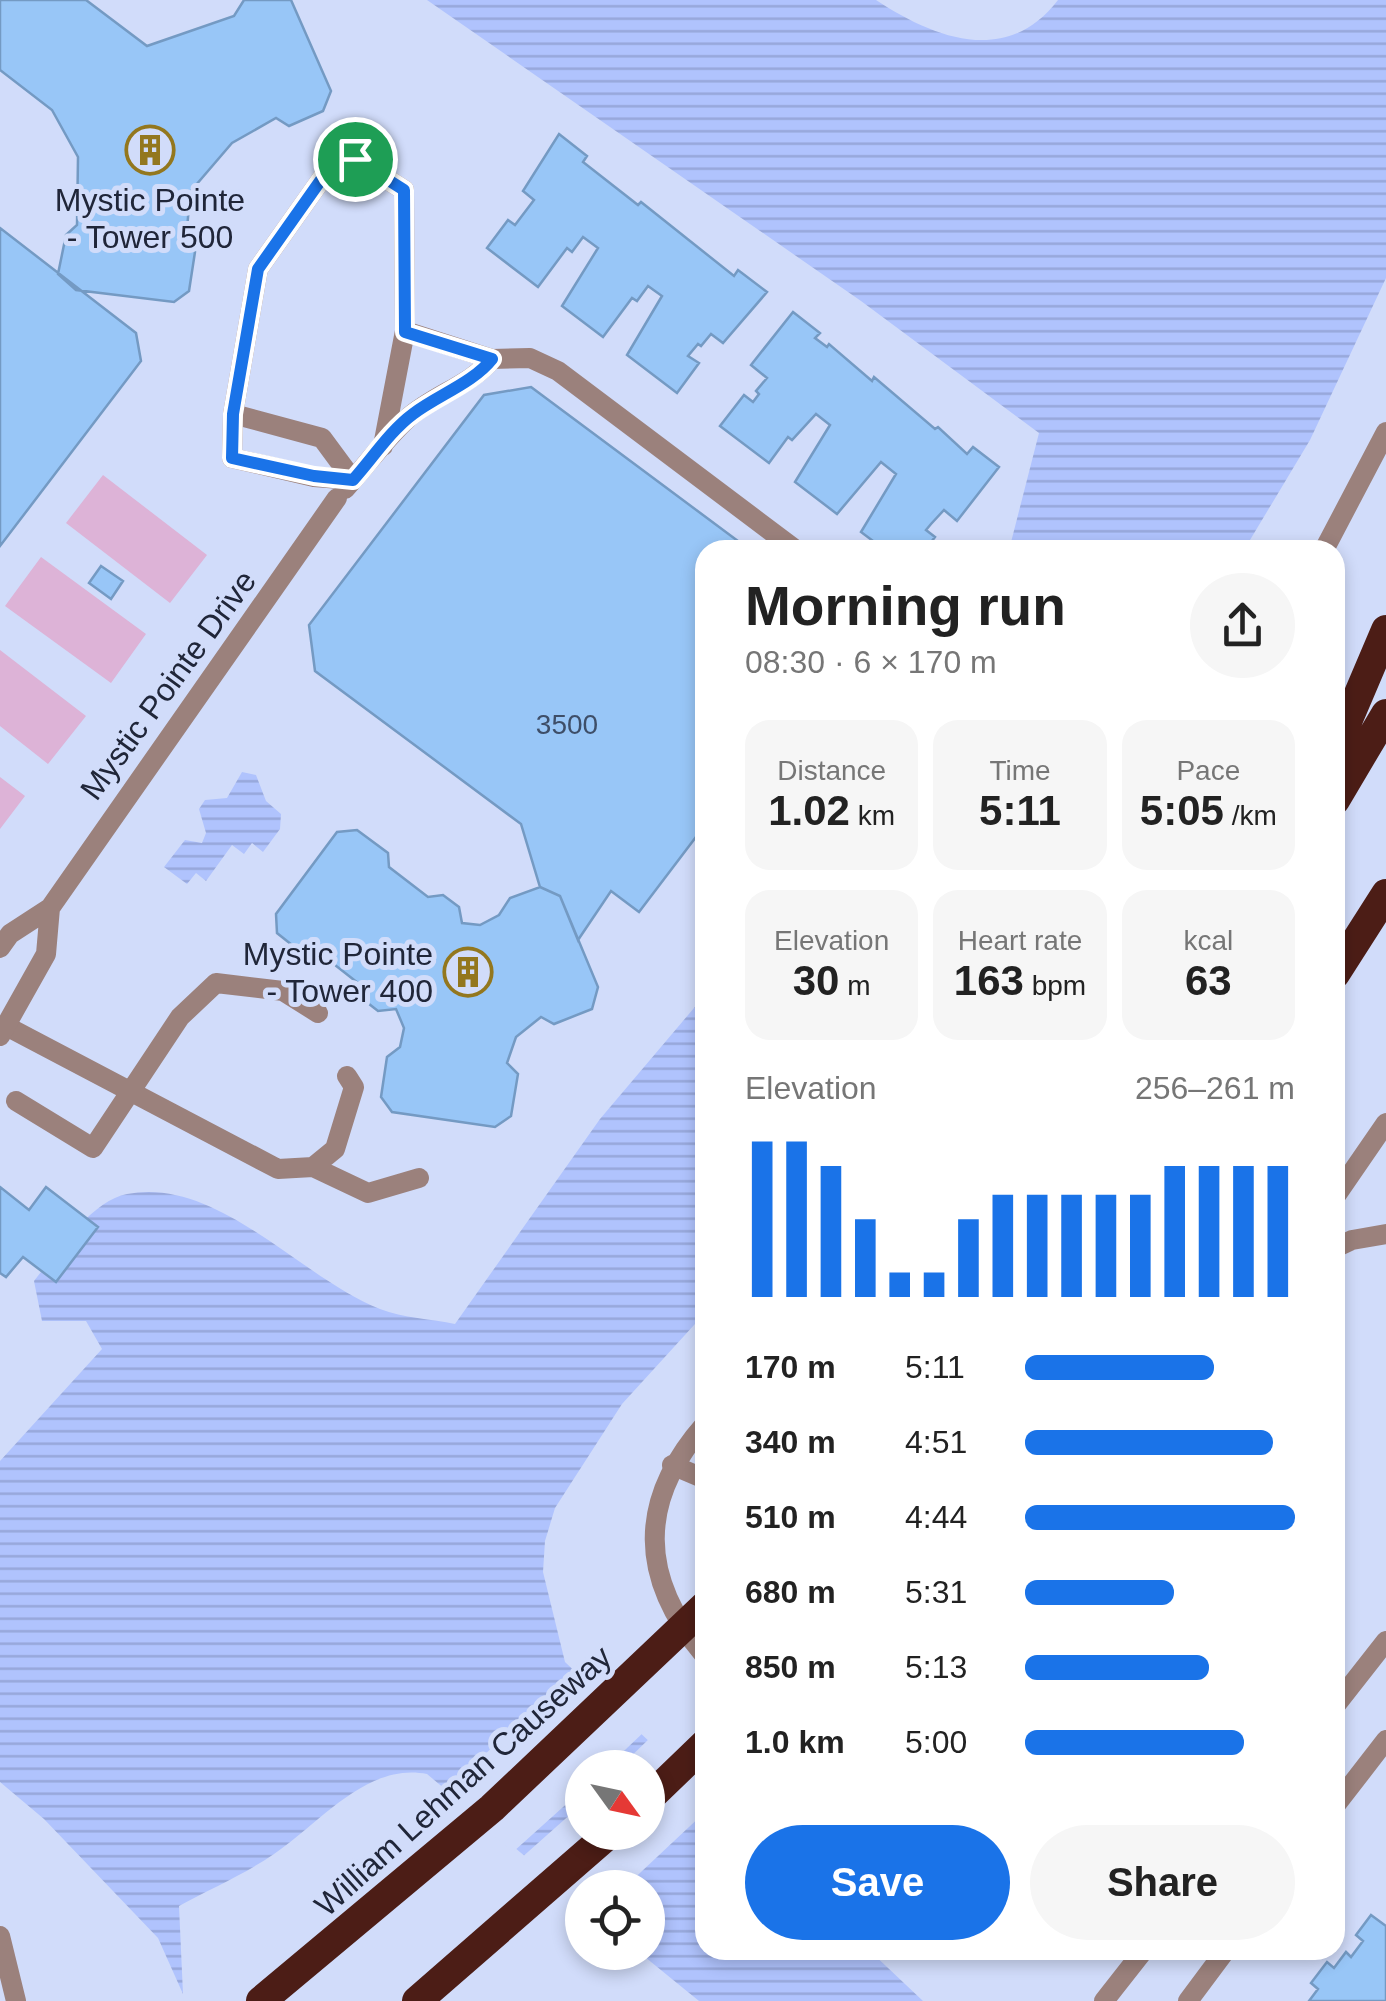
<!DOCTYPE html>
<html lang="en">
<head>
<meta charset="utf-8">
<style>
	:root { --surface:#fff; --page:#f6f6f6; --text:#222; --muted:#767676; --accent:#1a73e8 }
	body { margin:0; font-family:Arial,sans-serif; background:var(--page); color:var(--text); height:100vh; display:flex; flex-direction:column; font-size:38px; white-space:nowrap }
	* { box-sizing:border-box; margin:0 }
	p { font-size:32px; color:var(--muted) }
	.icon { flex:none; width:55px; height:55px; fill:none; stroke:currentColor; stroke-width:2; stroke-linecap:round; stroke-linejoin:round }
	.map { position:relative; flex:1; overflow:hidden }
	.drawer { position:absolute; left:695px; top:540px; width:650px; height:1420px; display:flex; flex-direction:column; background:var(--surface); border-radius:30px; box-shadow:0 5px 15px #0003 }
	.drawer>* { flex:none }
	.needle { width:65px; rotate:123deg }
	.tools { position:absolute; left:565px; top:1750px; display:grid; gap:20px }
	.tools a { display:grid; place-items:center; width:100px; height:100px; border-radius:50%; background:var(--surface); box-shadow:0 5px 15px #0003; font-size:50px }
	.pin { position:absolute; display:grid; place-items:center; width:85px; height:85px; color:#fff; margin:-42px; border:5px solid #fff; border-radius:50%; box-shadow:0 2px 10px #0007 }
	.round { display:grid; place-items:center; flex:none; width:105px; height:105px; border-radius:52px; background:var(--page) }
	.summary { display:flex; align-items:center; justify-content:space-between; height:170px; padding:0 50px }
	h1 { font-size:55px; font-weight:600; line-height:75px }
	.metrics { display:grid; grid-template-columns:repeat(3,1fr); gap:15px; height:170px; padding:10px 50px }
	.metrics div { display:grid; align-content:center; border-radius:25px; background:var(--page); text-align:center }
	.metrics b { font-size:42px; font-weight:600 }
	.metrics small { font-size:28px; font-weight:400 }
	.metrics p { font-size:28px }
	.chart { height:280px; padding:20px 50px }
	.chart p { display:flex; justify-content:space-between }
	.chart svg { width:100%; height:180px; margin-top:10px; stroke:var(--accent); stroke-width:6 }
	.button { display:flex; gap:20px; margin-top:auto; padding:20px 50px }
	.button a { flex:1; height:115px; border-radius:60px; background:var(--accent); color:#fff; font-size:40px; font-weight:600; line-height:115px; text-align:center }
	.button a+a { background:var(--page); color:var(--text) }
	ul { padding:0 50px; list-style:none; font-size:32px }
	li { display:grid; grid-template-columns:160px 120px 1fr; align-items:center; height:75px }
	li i { height:25px; border-radius:12px; background:var(--accent) }
	.map>svg:first-child { display:block }
</style>
</head>
<body>
<div class="map">
<svg width="1386" height="2001" viewBox="0 0 1386 2001">
	<defs>
		<pattern id="water-rules" width="6" height="5" patternUnits="userSpaceOnUse" patternTransform="scale(2.5)"><rect width="6" height="5" fill="#b0c3fd"/><path d="M0 2.5h6" fill="none" stroke="#97a7da"/></pattern>
	</defs>
	<rect width="100%" height="100%" fill="#d1dcfa"/>
	<path fill="#ddb3d7" d="M103,475L207,555L170,603L66,523Z
		M41,557L146,634L111,683L5,606Z
		M0,650L86,716L48,764L0,726Z
		M0,777L25,796L0,829Z"/>
	<path fill="url(#water-rules)" fill-rule="evenodd" d="M427,0H876C934,38 1007,67 1058,0H1386V278L1310,440L1244,550H1009L1039,433L861,301Z
		M242,772L256,775L266,801L281,814L280,829L263,852L252,843L244,854L232,845L206,881L196,873L187,884L164,867L185,840L202,843L206,833L199,809L205,800L227,798Z
		M705,995V1313L622,1404L555,1508L545,1541L543,1572L565,1662L705,1794V1950H869L923,2001H699L640,1953L648,1952V1888H582V1904L427,1774C367,1762 320,1823 274,1854C245,1874 210,1889 179,1906L183,1994L158,1938L44,1819L0,1782V1461L102,1349L86,1321H42L34,1281C55,1254 91,1201 127,1194C218,1176 302,1279 380,1309C403,1318 432,1319 455,1324L600,1119ZM582,1768H648V1832H582Z"/>
	<path fill="#d1dcfa" d="M578,1668L645,1731L607,1767L582,1768V1790L513,1852L442,1794Z
		M651,1737L705,1787V1812L625,1887L582,1888L579,1908L520,1859L582,1804V1832H648V1768L620,1767Z"/>
	<path fill="#98c6f7" stroke="#749ac3" stroke-width="2.5" d="M0,0H86L147,46L234,16L244,0H291L331,91L323,111L289,126L276,118L232,143L190,192L186,243L195,252L189,291L174,302L76,290L58,274L66,235L77,225L78,157L52,110L0,70Z
		M559,134L587,156L583,162L638,205L641,202L734,276L738,270L767,292L723,343L711,334L701,346L698,344L688,356L699,363L677,393L627,355L662,296L648,286L637,301L632,298L603,337L562,306L598,248L583,237L572,252L567,248L538,287L487,248L508,220L515,225L534,200L523,191Z
		M0,228L136,333L141,361L0,546Z
		M793,312L820,333L815,338L827,347L829,344L872,381L874,377L935,429L938,427L967,454L973,447L999,467L957,521L944,510L931,524L926,530L935,537L925,550H885L861,532L896,474L881,462L837,514L795,482L830,425L816,414L792,440L788,437L769,463L720,426L744,395L753,402L759,394L756,391L767,378L751,365Z
		M531,387L750,550H705V825L639,912L611,891L578,940L560,896L540,887L521,824L315,671L309,625L484,395Z
		M101,566L123,581L111,599L89,583Z
		M357,830L388,853L389,867L428,897L443,895L459,907L462,923L480,925L499,915L510,898L540,887L560,896L598,987L592,1009L554,1024L541,1017L516,1037L507,1063L518,1074L511,1116L495,1127L392,1112L381,1097L387,1057L400,1047L404,1028L396,1009L378,1011L364,1000L363,987L321,954L307,957L277,933L276,914L337,832Z
		M0,1187L29,1210L46,1187L98,1227L56,1282L23,1257L6,1277L0,1273Z
		M1371,1915L1386,1926V2001H1309L1318,1989L1311,1983L1327,1962L1334,1968L1346,1952L1351,1957L1363,1941L1356,1935Z"/>
	<g fill="none" stroke-linecap="round" stroke-linejoin="round">
		<path stroke="#9b817c" stroke-width="20" d="M492,359L530,358L558,371L796,550
			M233,414L322,438L353,480
			M353,480L314,477L232,458L233,414L258,269L323,177L355,159L404,190L405,331L383,446
			M345,489C366,466 385,439 408,418C433,395 471,385 492,359L405,331
			M6,1026L278,1169L313,1167L368,1193L419,1178
			M16,1101L93,1148L180,1017L216,983L283,991L318,1013
			M313,1167L335,1149L354,1087L347,1076
			M672,1465L705,1479"/>
		<path stroke="#9b817c" stroke-width="20" d="M0,948L10,934L50,908L337,498
			M0,1036L46,954L50,908
			M0,1936L16,2001"/>
		<path stroke="#9b817c" stroke-width="20" d="M1324,550L1386,432
			M1335,1197L1386,1123
			M1335,1248L1352,1240L1386,1234
			M705,1424C637,1501 639,1578 705,1656
			M1335,1706L1386,1641
			M1335,1806L1386,1740
			M1104,2001L1144,1950
			M1188,2001L1226,1950"/>
		<path stroke="#4c1d16" stroke-width="30" d="M1335,750L1386,630
			M1335,800L1386,714
			M1335,974L1386,894
			M648,1799L705,1744
			M417,2001L611,1832"/>
		<path stroke="#4c1d16" stroke-width="30" d="M261,2001L492,1808L705,1606"/>
	</g>
	<g fill="none" stroke-linecap="round" stroke-linejoin="round">
		<g stroke="#fff" stroke-width="20">
			<path id="route" d="M355,159L404,190L405,332L492,359C473,383 438,395 413,414C390,431 372,459 353,480L314,476L232,458L233,414L258,269L323,177Z"/>
		</g>
		<use href="#route" stroke="#1a73e8" stroke-width="12"/>
	</g>
	<defs>
		<g id="building-ring" transform="scale(2.5)"><circle r="9.5" fill="#d1dcfa" stroke="#93771e" stroke-width="1.5"/><path d="M-4-6H4V6H1V3H-1V6H-4ZM-2.5-4.3h1.7v1.8h-1.7ZM.8-4.3h1.7v1.8H.8ZM-2.5-1h1.7V.8h-1.7ZM.8-1h1.7V.8H.8Z" fill="#93771e"/></g>
	</defs>
	<g fill-rule="evenodd">
		<use href="#building-ring" x="150" y="150"/>
		<use href="#building-ring" x="468" y="972"/>
	</g>
	<g text-anchor="middle" stroke-width="10" stroke-linejoin="round" paint-order="stroke">
		<g font-size="28" fill="#3e4e68">
			<text x="567" y="734">3500</text>
		</g>
		<g font-size="32" fill="#202639" stroke="#d1dcfa">
			<text x="150" y="211">Mystic Pointe<tspan x="150" dy="37">- Tower 500</tspan></text>
			<text x="433" y="965" text-anchor="end">Mystic Pointe<tspan x="433" dy="37">- Tower 400</tspan></text>
		</g>
		<g font-size="32" fill="#202639" stroke="#d1dcfa">
			<text transform="translate(168 685) rotate(-54)" y="11">Mystic Pointe Drive</text>
			<text transform="translate(463 1781) rotate(-42)" y="11">William Lehman Causeway</text>
		</g>
	</g>
</svg>
<div class="tools">
<a><svg class="needle" viewBox="-14 -14 28 28"><path d="M0-13l5 13h-10z" fill="#e53935"/><path d="M0 13l5-13h-10z" fill="#767676"/></svg></a>
<a><svg class="icon" aria-label="locate" viewBox="0 0 24 24"><circle cx="12" cy="12" r="6"/><path d="M12 2v4M12 18v4M2 12h4M18 12h4"/></svg></a>
</div>
<div class="pin" style="left:355px;top:159px;background:#1e9e55"><svg class="icon" aria-label="arrive" viewBox="0 0 24 24"><path d="M6 21V4h12l-3 4 3 4H6"/></svg></div>
<section class="drawer">
<div class="summary"><div><h1>Morning run</h1><p>08:30 · 6 × 170 m</p></div><a class="round"><svg class="icon" aria-label="share" viewBox="0 0 24 24"><path d="M12 15V3M7 8l5-5 5 5M5 13v7h14v-7"/></svg></a></div>
<div class="metrics">
<div><p>Distance</p><b>1.02<small> km</small></b></div>
<div><p>Time</p><b>5:11</b></div>
<div><p>Pace</p><b>5:05<small> /km</small></b></div>
</div>
<div class="metrics">
<div><p>Elevation</p><b>30<small> m</small></b></div>
<div><p>Heart rate</p><b>163<small> bpm</small></b></div>
<div><p>kcal</p><b>63</b></div>
</div>
<div class="chart"><p><span>Elevation</span>256–261 m</p>
<svg viewBox="0 0 160 44" preserveAspectRatio="none"><path d="M5 44V6M15 44V6M25 44V12M35 44V25M45 44V38M55 44V38M65 44V25M75 44V19M85 44V19M95 44V19M105 44V19M115 44V19M125 44V12M135 44V12M145 44V12M155 44V12"/></svg>
</div>
<ul>
<li><b>170 m</b>5:11<i style="width:70%"></i></li>
<li><b>340 m</b>4:51<i style="width:92%"></i></li>
<li><b>510 m</b>4:44<i style="width:100%"></i></li>
<li><b>680 m</b>5:31<i style="width:55%"></i></li>
<li><b>850 m</b>5:13<i style="width:68%"></i></li>
<li><b>1.0 km</b>5:00<i style="width:81%"></i></li>
</ul>
<div class="button"><a>Save</a><a>Share</a></div>
</section>
</div>
</body>
</html>
